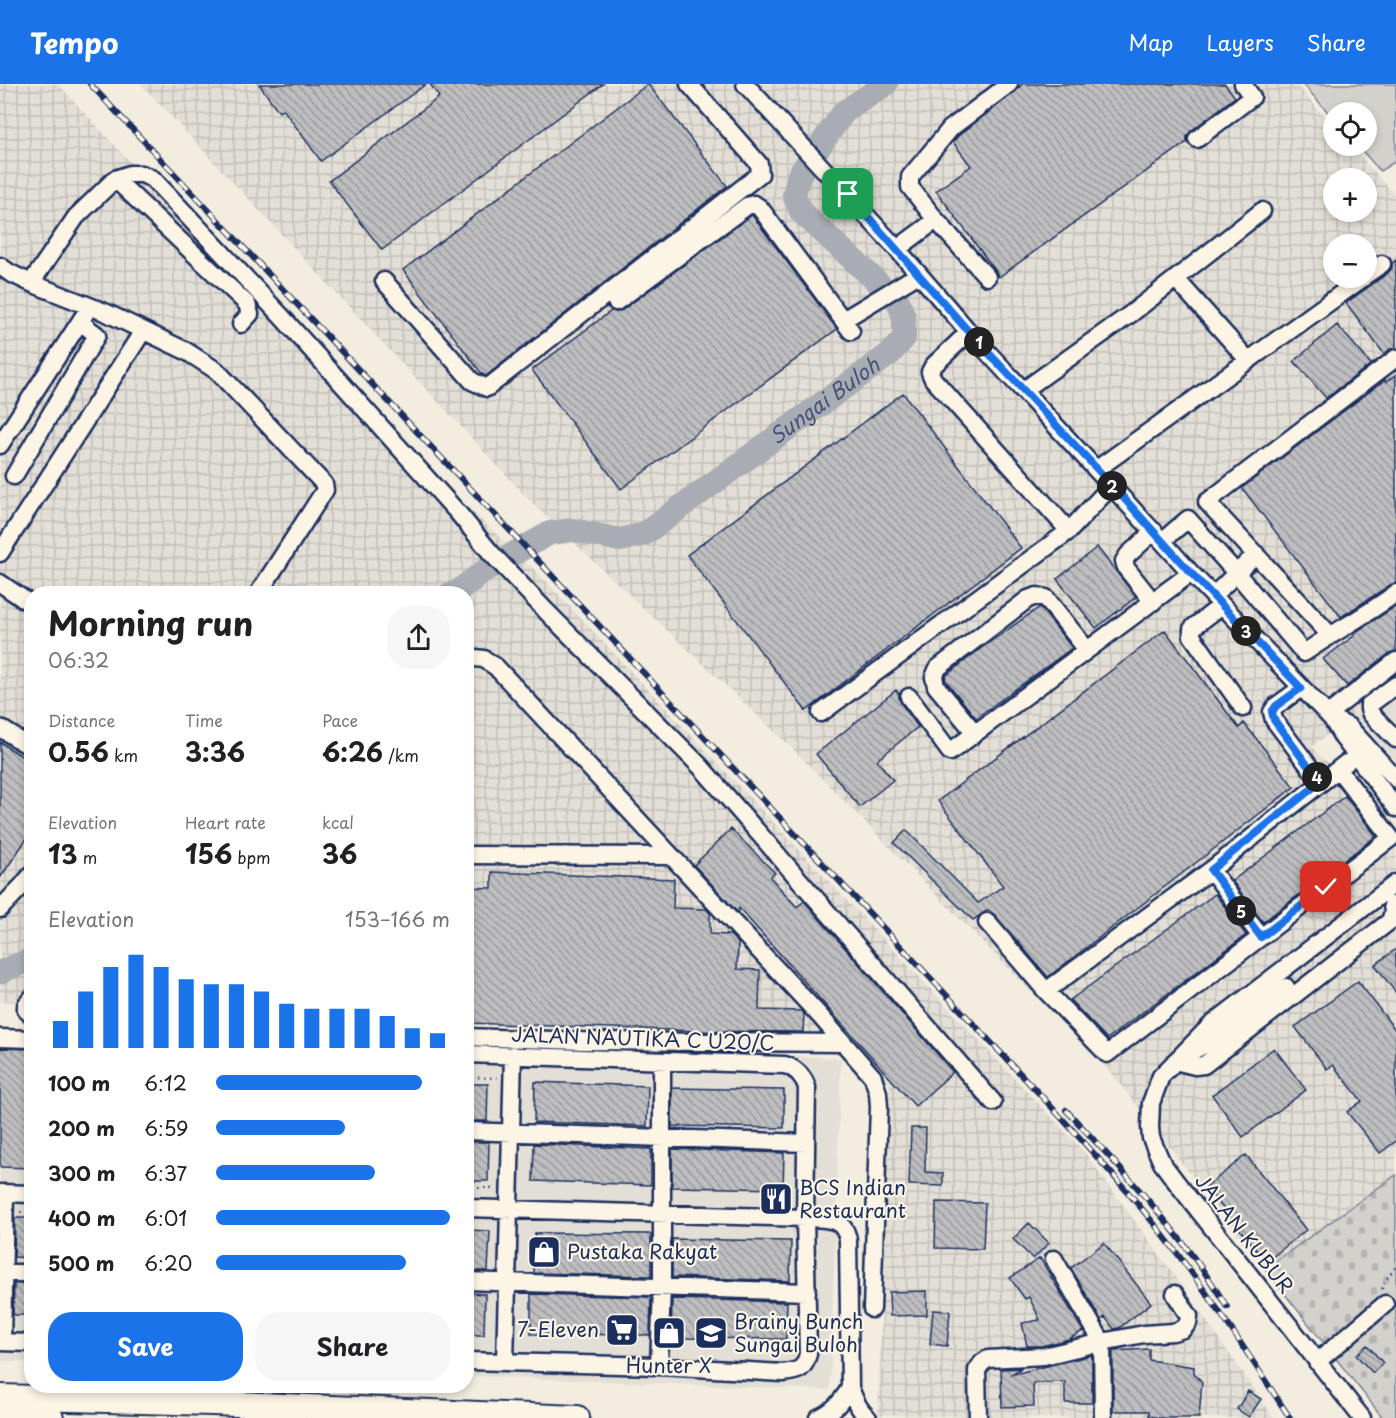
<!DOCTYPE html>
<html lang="en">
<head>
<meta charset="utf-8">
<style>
	:root { --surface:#fff; --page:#f6f6f6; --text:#202124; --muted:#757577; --accent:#1a73e8 }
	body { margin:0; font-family:"Playpen Sans",sans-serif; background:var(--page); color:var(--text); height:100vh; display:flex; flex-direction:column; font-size:22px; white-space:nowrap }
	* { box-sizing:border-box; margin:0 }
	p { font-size:20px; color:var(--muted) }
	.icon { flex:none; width:33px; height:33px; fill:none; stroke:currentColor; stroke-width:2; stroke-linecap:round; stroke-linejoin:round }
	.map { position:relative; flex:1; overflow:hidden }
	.drawer { position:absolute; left:24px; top:502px; width:450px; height:807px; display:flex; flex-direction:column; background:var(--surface); border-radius:24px; box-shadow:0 3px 9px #0003 }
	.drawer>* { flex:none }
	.controls { position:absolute; left:1323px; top:18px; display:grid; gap:12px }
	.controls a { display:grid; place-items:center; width:54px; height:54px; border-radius:50%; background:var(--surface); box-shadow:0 3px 9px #0003; font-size:30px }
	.pin { position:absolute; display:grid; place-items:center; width:51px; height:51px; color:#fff; margin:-26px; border-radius:12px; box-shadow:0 3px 9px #0006 }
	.km { position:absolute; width:30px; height:30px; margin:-15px; border-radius:50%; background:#222; color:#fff; font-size:16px; line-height:30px; text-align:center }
	.round { display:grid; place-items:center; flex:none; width:63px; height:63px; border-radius:24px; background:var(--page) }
	.overview { display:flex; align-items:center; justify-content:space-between; height:102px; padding:0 24px }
	h1 { font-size:33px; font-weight:700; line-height:45px }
	.metrics { display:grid; grid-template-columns:repeat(3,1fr); gap:9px; height:102px; padding:6px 24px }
	.metrics div { display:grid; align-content:center }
	.metrics b { font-size:26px; font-weight:700 }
	.metrics small { font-size:16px; font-weight:400 }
	.metrics p { font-size:16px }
	.chart { height:168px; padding:12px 24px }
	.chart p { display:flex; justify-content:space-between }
	.chart svg { width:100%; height:108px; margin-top:6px; stroke:var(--accent); stroke-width:6 }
	.primary-button { display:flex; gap:12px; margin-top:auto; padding:12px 24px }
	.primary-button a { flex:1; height:69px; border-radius:24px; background:var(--accent); color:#fff; font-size:24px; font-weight:700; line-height:69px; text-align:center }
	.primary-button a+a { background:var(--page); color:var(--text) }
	ul { padding:0 24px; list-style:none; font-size:20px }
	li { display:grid; grid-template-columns:96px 72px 1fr; align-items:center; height:45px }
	li i { height:15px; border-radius:8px; background:var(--accent) }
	header { display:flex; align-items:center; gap:36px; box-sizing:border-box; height:84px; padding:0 30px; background:var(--accent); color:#fff }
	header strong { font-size:28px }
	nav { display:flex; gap:33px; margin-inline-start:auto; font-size:21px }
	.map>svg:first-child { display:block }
</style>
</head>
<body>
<header>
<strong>Tempo</strong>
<nav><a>Map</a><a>Layers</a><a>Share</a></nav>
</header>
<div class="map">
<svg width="1396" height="1334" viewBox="0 0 1396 1334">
	<defs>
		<pattern id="industrial-grid" width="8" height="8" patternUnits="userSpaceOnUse" patternTransform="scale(1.5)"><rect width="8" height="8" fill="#e3dfd6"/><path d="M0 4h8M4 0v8" fill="none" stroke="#c2c0ba"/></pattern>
		<pattern id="cemetery-stones" width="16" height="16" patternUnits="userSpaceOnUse" patternTransform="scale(1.5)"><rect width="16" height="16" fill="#d3d1cc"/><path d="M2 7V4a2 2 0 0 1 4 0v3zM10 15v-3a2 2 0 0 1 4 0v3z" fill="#b5b4b2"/></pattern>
		<pattern id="building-back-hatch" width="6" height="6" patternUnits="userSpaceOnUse" patternTransform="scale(1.5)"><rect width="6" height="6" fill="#bebec0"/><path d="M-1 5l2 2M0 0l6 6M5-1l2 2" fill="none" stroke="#9a9b9f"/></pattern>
	</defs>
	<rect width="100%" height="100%" fill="#f3ede0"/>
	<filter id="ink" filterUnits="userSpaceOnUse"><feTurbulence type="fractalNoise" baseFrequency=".0167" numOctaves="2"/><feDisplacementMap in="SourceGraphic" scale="12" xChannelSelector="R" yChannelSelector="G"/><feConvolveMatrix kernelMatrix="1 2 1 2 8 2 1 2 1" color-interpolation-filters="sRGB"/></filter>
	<g filter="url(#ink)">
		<path fill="#e3dfd6" d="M1396,598V677L1352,631Z
			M0,944L31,945V1278L0,1277Z
			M467,961L841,974L830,1306L467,1292Z"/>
		<path fill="url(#industrial-grid)" fill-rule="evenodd" d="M0,0H58L309,271L393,353L543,494L1085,1069L1183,1203L1274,1334H1043L878,1331L890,1001L852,955L467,938L466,510H32L31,919L0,917Z
			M141,0H1296L1333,42L1334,62H1351L1396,112V595L1312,663L1396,748V1091L1265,1185L1112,990L792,664L534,421ZM1334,94H1366V128H1334ZM1334,160H1366V194H1334Z"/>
		<path fill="url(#cemetery-stones)" stroke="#778095" stroke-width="1.5" d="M1396,1091V1334H1383L1265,1185Z"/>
		<path fill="#d3d1cc" stroke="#778095" stroke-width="1.5" d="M1303,0H1396V77L1380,87L1358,62H1366V28H1334L1333,34Z"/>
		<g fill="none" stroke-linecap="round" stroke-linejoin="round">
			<g stroke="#a9acb3" stroke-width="24">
				<path id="s1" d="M450,510L457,508L490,483L550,449L573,446L620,456L644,450L891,269L904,254V233L898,217L801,128L794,111L799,91L844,28L886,0"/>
				<path d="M0,888L32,875"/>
			</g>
		</g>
		<path fill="url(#building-back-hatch)" stroke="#1b2f5e" stroke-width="1.5" d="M259,0H426L321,77L283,25L279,28Z
			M430,0H603L382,166L329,97L439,13Z
			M648,0L727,102L486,292L482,290L403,186Z
			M1022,0H1225L1235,13L1191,47L1187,52V58L999,193L995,186L936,107L971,82L953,58L958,52L1015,8Z
			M752,131L837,245L621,405L532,286L611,227L617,228L622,226Z
			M1396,176V264L1390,265L1384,270L1346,219L1388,189L1392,184V179Z
			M1337,241L1371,280L1326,314L1294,277Z
			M1396,290V499L1390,501L1341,533L1242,404L1385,296L1386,298Z
			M903,309L1021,464L806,627L687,471Z
			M1097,463L1136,513L1096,544L1057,495Z
			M1396,522V567L1390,569L1347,602L1323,575L1355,551L1354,549Z
			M1040,523L1072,564L976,634L946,597L945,594L947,591L980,565Z
			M1165,546L1239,644L1244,639L1294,703L1048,893L995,831L988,826L973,836L894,759L906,746L978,819L1003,802L938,717Z
			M896,606L899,610V615L901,619L918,643L877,676L893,696L860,723L816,670Z
			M0,658L32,679V747L0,794Z
			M1345,712L1376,752L1263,838L1232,797Z
			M731,745L775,789L770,793L797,823L804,817L953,988L915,1022L739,824L738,829L694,781Z
			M492,788L674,795L673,824L706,825L710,829V850L730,851L738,859L737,885L760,886L759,926L801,927L804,930L803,948L699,947L466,939V803L492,804Z
			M1215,810L1246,851L1107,955L1070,916Z
			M1396,865V909L1375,881Z
			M1358,897L1396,947V1057L1380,1069L1347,1028L1362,1017L1333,981L1327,985L1295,943Z
			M0,964L32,965V1084L0,1083Z
			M1274,964L1306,1006L1243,1053L1212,1011Z
			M535,998L648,1002L647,1042L534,1038Z
			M466,1000H488L487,1037H466Z
			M672,1004L784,1006V1044L672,1042Z
			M911,1044H926L925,1088L943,1089V1102L909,1101Z
			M466,1058H489L488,1097H466Z
			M534,1060L651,1065V1101L533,1097Z
			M672,1065L784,1069L783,1105L672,1103Z
			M1246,1071L1306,1146L1266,1178L1206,1103Z
			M936,1118L985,1119L983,1165L935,1164Z
			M15,1134H32V1174L14,1173Z
			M1029,1139L1049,1159L1033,1175L1013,1155Z
			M466,1146L490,1147L488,1187H466Z
			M535,1149L651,1150V1192L534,1189Z
			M672,1155L791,1157L790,1197L672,1193Z
			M1104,1159L1151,1219L1119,1244L1114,1245L1105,1233L1101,1236L1071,1184Z
			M1040,1174L1083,1247L1069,1255L1042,1262H1027L1022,1239L1040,1236L1029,1213L1025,1215L1010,1194Z
			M14,1200H32V1231H13Z
			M927,1207V1231L890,1232L889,1208Z
			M466,1209L485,1210L484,1251H466Z
			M531,1210L651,1213L650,1251L531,1250Z
			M672,1215L787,1218L786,1255L671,1254Z
			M933,1226L950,1227L947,1262L930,1260Z
			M1367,1261L1383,1279L1373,1289L1356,1271Z
			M1149,1265V1276L1194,1283V1289L1202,1298L1199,1334H1160L1149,1332V1327H1113V1267Z
			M1092,1271V1319H1065V1298L1033,1299L1034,1322L1002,1323L1001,1285L1022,1284L1010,1291Z
			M1248,1307L1261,1315L1249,1333L1237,1325Z"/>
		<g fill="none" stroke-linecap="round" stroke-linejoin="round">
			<g stroke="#1b2f5e" stroke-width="21">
				<path id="minor" d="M745,0L897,165L969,248L1162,457L1191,489L1332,635L1343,654L1396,724
					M1197,55L1252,13L1243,0
					M115,95L247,220L250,230L241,240
					M936,136L987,193
					M897,165L936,136L910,103V93L951,44L1009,0
					M0,182L10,189L31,199L76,133L115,95L130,90H142L153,95L282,233L459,430L491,469L546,527L701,683L993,1018
					M1366,191L1382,180
					M1176,195L1248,276
					M384,197L472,297L487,304L760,90L759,80L689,0
					M31,199L107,229L186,267L217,287L324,400L325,406L323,409L258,510
					M616,218L747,122L754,120L760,124L851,247
					M843,236L919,190
					M969,248L933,282L930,288L933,295L1069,447L1112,401
					M1024,306L1132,229L1262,127
					M0,361L85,230
					M1097,385L1363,194
					M14,392L97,251L80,238
					M1162,457L1188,435L1237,490L1304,569C1334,548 1367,531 1396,509
					M0,469L143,247
					M0,499L32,521
					M1213,512L1256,470
					M1153,518L1126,484L1124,477L1128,471L1154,447
					M1222,521L1195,542L1192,545V552L1243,624
					M1330,551L1207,418L1396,274
					M466,573L484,575L496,583L820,932L873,993L878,1009L879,1023L872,1225
					M1396,601L1369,621V625L1371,630L1396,655
					M1301,604L1276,622L1272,628L1274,636L1321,698
					M909,613L950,668L1191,489
					M821,629L1069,447
					M1328,630L1396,577
					M1333,635L1349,643L1396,695
					M0,644L32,664
					M975,649L936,602L934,593L938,584L1028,515L1037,512L1046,514L1087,566
					M466,771L670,772
					M1211,786L1261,853
					M0,825L23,801L32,790
					M987,838L1046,907L1107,970L1391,754L1338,685
					M1046,907L1211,786L1346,679
					M32,914L26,921V926L32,931
					M466,953L582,957L844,959
					M0,954L32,955
					M1191,968L1220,953L1286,903
					M466,970L785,981C797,985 803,992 807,1003L805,1134L808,1270C804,1286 799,1287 783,1289L659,1282L466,1277
					M1175,977L1195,982L1204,981L1390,837L1393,828L1392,821
					M466,1047L806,1059
					M0,1109L32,1110
					M466,1124L805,1134C824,1135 844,1132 848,1156L850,1304C855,1316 858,1325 868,1334
					M1054,1175L1102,1258L1103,1334
					M0,1189H32
					M466,1197L807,1208
					M0,1258L32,1259
					M2,1258L5,1109
					M505,1278L513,971
					M1317,1278L1385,1220
					M659,1282L662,1203V977
					M189,1302L195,1308L212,1319
					M138,1316L152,1310L160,1302
					M818,1334C833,1328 841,1318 850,1304
					M978,1334L977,1286L982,1279L988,1275L1044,1272L1102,1258L1144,1250L1173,1248L1183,1245L1188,1239L1189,1232L1175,1210
					M1362,1334L1177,1099L1162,1079L1151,1054L1150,1043L1151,1019L1161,992L1212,940L1396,799"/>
			</g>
			<g stroke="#1b2f5e" stroke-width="28">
				<path id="highway" d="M0,1313L212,1319L577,1334
					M0,1332L51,1334"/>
			</g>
			<path stroke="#1b2f5e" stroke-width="2" stroke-dasharray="1.5 4.5" stroke-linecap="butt" d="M466,993L497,994
				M466,1104H494
				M20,1128H32
				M1382,1205L1383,1200L1396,1182"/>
			<use href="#minor" stroke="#fcf5e5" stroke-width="16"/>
			<use href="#highway" stroke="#fcf5e5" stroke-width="24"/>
			<g stroke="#1b2f5e" stroke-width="6">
				<path id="rail" d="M90,0L1047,1018C1085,1060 1124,1101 1159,1146C1207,1206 1248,1270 1290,1334
					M1066,1026C1124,1088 1183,1150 1227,1223"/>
			</g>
			<use href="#rail" stroke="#fcf5e5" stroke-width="4" stroke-dasharray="11" stroke-linecap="butt"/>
		</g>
	</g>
	<g fill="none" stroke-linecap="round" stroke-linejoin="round" filter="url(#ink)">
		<g stroke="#fff" stroke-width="12">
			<path id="route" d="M848,110L969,248L1112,401L1191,489L1301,604L1276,622L1272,628L1274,636L1320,698L1211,786L1261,853L1326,803"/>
		</g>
		<use href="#route" stroke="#1a73e8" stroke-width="8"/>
	</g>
	<defs>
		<g id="restaurant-square" transform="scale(1.725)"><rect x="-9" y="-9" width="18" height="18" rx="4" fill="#1b2f5e" stroke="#fcf5e5"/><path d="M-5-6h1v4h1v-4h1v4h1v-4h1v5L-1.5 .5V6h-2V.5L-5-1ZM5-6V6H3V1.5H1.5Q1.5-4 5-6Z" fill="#fff"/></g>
		<g id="shop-square" transform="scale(1.725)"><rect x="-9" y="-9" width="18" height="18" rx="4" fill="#1b2f5e" stroke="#fcf5e5"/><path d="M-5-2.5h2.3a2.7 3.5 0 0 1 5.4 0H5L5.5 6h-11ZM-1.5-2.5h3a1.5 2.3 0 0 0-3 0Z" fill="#fff"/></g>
		<g id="supermarket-square" transform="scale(1.725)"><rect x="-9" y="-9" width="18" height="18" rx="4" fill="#1b2f5e" stroke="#fcf5e5"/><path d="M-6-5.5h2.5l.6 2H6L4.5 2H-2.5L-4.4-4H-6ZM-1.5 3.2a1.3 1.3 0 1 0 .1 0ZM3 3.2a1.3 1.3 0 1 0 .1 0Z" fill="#fff"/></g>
		<g id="school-square" transform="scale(1.725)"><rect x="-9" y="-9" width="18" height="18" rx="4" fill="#1b2f5e" stroke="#fcf5e5"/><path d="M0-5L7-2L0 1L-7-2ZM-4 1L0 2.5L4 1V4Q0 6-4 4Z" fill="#fff"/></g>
	</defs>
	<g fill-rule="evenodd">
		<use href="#restaurant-square" x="776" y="1115"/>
		<use href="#shop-square" x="544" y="1168"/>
		<use href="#supermarket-square" x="622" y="1246"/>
		<use href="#shop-square" x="669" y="1249"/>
		<use href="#school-square" x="711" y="1249"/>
	</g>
	<g text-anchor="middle" stroke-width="4.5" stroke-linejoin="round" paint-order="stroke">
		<g font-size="20" fill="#1b2f5e" stroke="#fcf5e5">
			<text transform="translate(643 955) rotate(2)" y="7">JALAN NAUTIKA C U20/C</text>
			<text transform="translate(1244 1150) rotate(52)" y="7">JALAN KUBUR</text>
		</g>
		<g font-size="20" fill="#1b2f5e" stroke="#fcf5e5" text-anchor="start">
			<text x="799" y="1111">BCS Indian<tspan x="799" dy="23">Restaurant</tspan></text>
			<text x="567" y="1175">Pustaka Rakyat</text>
			<text x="734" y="1245">Brainy Bunch<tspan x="734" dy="23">Sungai Buloh</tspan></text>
			<text x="599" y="1253" text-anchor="end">7-Eleven</text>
			<text x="669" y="1289" text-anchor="middle">Hunter X</text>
		</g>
		<g font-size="21" font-style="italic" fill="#465478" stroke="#fcf5e5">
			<text dy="7" stroke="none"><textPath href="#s1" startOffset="438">Sungai Buloh</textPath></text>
		</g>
	</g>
</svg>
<div class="controls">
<a><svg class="icon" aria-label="locate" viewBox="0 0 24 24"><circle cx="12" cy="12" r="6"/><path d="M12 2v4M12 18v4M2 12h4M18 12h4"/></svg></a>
<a>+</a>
<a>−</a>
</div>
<div class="pin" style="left:848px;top:110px;background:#1e9e55"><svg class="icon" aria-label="arrive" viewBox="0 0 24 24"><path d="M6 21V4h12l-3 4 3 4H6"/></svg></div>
<div class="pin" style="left:1326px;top:803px;background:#d93025"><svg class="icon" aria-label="check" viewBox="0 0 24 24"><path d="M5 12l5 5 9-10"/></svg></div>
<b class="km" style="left:979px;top:258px">1</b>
<b class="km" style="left:1112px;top:402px">2</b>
<b class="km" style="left:1246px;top:547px">3</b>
<b class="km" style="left:1317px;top:693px">4</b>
<b class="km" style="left:1241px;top:827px">5</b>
<section class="drawer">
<div class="overview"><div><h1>Morning run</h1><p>06:32</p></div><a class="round"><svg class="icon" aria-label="share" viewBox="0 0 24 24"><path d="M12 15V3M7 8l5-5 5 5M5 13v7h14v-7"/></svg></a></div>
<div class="metrics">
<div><p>Distance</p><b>0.56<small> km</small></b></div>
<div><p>Time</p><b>3:36</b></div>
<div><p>Pace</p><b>6:26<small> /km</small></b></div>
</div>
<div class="metrics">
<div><p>Elevation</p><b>13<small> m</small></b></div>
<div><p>Heart rate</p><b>156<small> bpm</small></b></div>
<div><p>kcal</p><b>36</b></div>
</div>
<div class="chart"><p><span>Elevation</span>153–166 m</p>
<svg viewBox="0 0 160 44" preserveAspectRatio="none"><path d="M5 44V33M15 44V21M25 44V11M35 44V6M45 44V11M55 44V16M65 44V18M75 44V18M85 44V21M95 44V26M105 44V28M115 44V28M125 44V28M135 44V31M145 44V36M155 44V38"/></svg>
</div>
<ul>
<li><b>100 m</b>6:12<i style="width:88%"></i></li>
<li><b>200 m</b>6:59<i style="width:55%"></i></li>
<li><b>300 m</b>6:37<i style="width:68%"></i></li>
<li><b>400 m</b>6:01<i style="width:100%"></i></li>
<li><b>500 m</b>6:20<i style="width:81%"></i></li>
</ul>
<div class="primary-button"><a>Save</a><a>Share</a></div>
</section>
</div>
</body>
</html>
